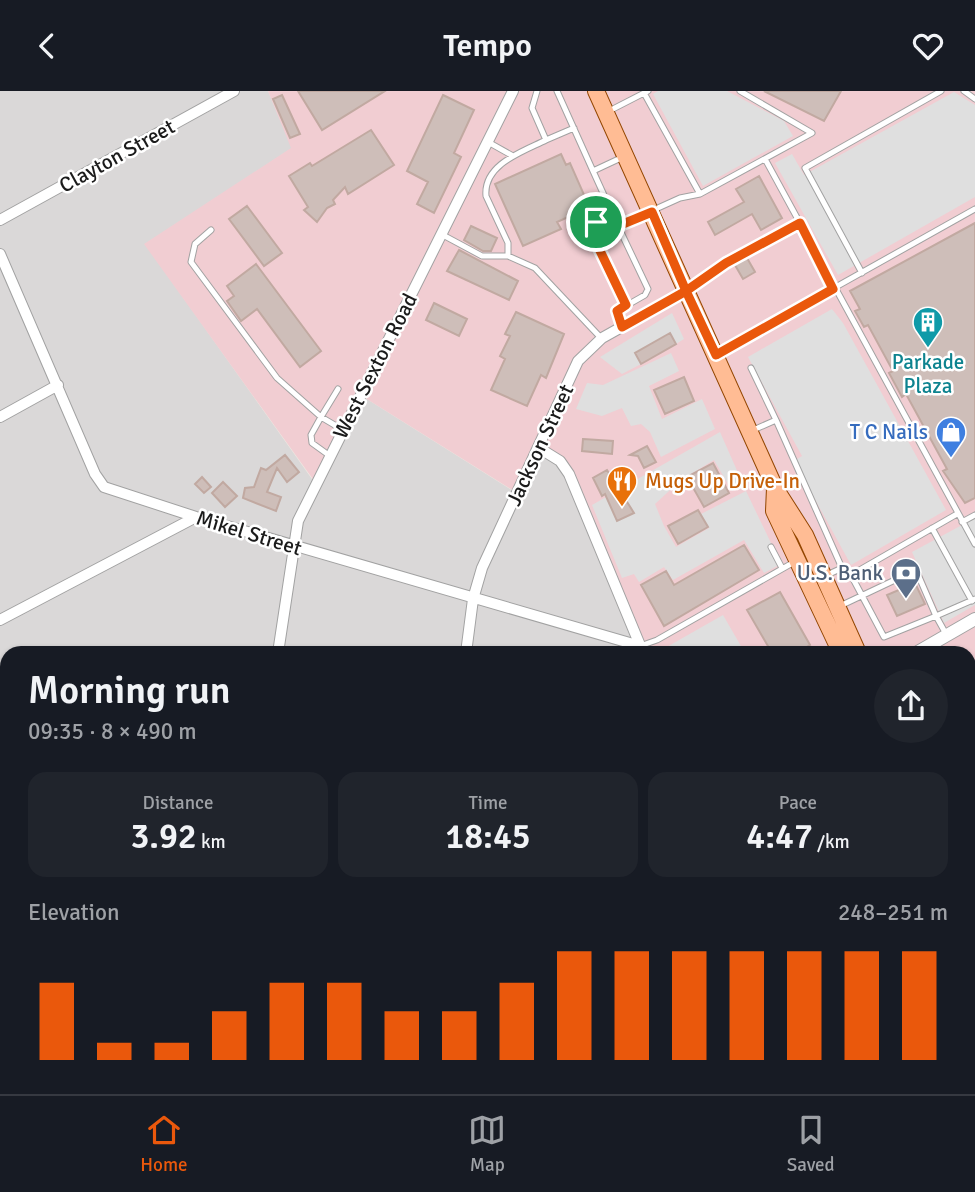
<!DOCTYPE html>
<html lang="en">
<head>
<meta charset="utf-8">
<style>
	:root { --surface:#171b24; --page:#20242c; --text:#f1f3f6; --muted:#9ea1a6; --line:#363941; --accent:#ea580c }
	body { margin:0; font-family:Signika,sans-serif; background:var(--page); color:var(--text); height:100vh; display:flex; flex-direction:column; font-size:26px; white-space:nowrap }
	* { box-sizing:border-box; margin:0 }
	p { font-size:23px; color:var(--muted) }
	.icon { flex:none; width:38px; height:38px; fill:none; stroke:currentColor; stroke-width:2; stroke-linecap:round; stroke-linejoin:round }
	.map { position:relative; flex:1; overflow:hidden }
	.drawer { position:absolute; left:0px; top:555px; width:976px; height:450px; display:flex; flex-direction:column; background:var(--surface); border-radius:21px 21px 0 0; box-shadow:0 2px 5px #0004 }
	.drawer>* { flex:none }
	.pin { position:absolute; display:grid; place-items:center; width:60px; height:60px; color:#fff; margin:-30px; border:4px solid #fff; border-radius:50%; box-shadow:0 2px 7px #0007 }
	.round { display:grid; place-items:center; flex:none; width:74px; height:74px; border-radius:37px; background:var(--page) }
	.overview { display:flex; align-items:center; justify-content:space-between; height:119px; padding:0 28px }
	h1 { font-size:38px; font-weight:600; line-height:52px }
	.stats { display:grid; grid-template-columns:repeat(3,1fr); gap:10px; height:119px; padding:7px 28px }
	.stats div { display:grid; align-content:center; border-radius:18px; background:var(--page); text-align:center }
	.stats b { font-size:35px; font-weight:600 }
	.stats small { font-size:19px; font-weight:400 }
	.stats p { font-size:19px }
	.chart { height:196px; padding:14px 28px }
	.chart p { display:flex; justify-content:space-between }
	.chart svg { width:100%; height:126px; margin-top:7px; stroke:var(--accent); stroke-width:6 }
	header { display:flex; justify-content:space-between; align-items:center; height:91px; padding:0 28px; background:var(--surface); font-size:32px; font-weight:600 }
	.tab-bar { display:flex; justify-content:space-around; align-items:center; height:98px; border-top:2px solid var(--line); background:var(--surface); font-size:19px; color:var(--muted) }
	.tab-bar a { display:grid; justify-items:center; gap:4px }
	.tab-bar .current { color:var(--accent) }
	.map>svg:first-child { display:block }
</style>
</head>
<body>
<header><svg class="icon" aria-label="back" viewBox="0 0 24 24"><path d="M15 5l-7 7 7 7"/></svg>Tempo<svg class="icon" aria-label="heart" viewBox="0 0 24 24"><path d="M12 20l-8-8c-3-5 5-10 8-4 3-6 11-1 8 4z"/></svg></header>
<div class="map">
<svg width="975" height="1003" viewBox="0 0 975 1003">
	<rect width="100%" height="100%" fill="#eee6e0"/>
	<path fill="#dad8d8" d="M0,0H268L292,57L145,153L314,391L362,305L518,403L540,358L560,370L643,562H7V998H894L897,1003H0Z"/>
	<path fill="#f1cdd2" d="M268,0H975V610L970,613V562H643L569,383L540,358L519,403L362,305L315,391L144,153L291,57Z
		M970,857L975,870V1003H897L894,998H970Z"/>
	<path fill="#fff7d8" d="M975,610V870L970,857V613Z"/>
	<path fill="#dfdfdf" d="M658,0H727L784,30L793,45L703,95L653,3Z
		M954,1L975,14V106L838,184L775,72L792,63L804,84Z
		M832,218L843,232L946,419L851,474L794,370L802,365L748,266Z
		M672,222L684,248L676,253L670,243L635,262L641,273L622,283L600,266Z
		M671,262L679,280L649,295L662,328L702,308L715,338L661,366L650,341L641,333L631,335L622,317L602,325L576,318L587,292L603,294Z
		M720,341L743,393L732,400L714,369L681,389L655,413L664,435L676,456L709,437L701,423L746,400L781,473L764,482L744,449L673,489L664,476L639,491L634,483L622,487L592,414Z
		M975,427V514L944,532L912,461Z
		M723,524L745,562H668L665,557Z
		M970,680L975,693V752L971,763L975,773V803L970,789Z"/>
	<path fill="#cebeb9" stroke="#c1a9a1" stroke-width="2" d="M298,0H385L322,39Z
		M764,0H841L824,30Z
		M282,4L300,43L290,47L273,8Z
		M443,4L474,19L454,62L461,66L434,122L417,113L428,91L407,80Z
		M371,39L394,74L348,103L345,96L333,109L335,113L327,117L317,131L304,119L308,116L289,85L310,72L312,75Z
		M561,63L566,74L570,72L585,106L581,107L586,118L557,131L561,138L523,155L495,93Z
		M759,85L782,127L761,139L752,123L715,144L708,131L744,111L736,98Z
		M247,115L282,162L264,175L229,128Z
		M975,132V407L965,412L943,380L947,378L906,303L902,306L889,282L893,280L868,234L864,236L855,220L860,218L850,200Z
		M471,135L497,147L491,160H483L464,149Z
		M459,159L518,190L509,209L447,180Z
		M747,167L755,181L743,188L735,174Z
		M256,173L321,260L300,276L257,218L241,230L227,210L234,205L227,195Z
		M434,212L467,228L459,245L426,229Z
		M516,221L564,243L546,287L541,284L527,315L491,299L505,268L500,265L510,245L505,243Z
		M670,242L676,253L641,273L635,262Z
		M684,286L694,310L665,323L654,299Z
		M583,348L613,350L612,363L582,360Z
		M647,355L656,371L644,377L638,365L630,364Z
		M285,364L299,381L287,391L277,377L267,401L281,406L276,420L243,407L245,397L254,396L261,377L266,379Z
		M713,372L729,402L704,416L687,386Z
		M607,379L634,422L617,430L605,403L602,405L593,387Z
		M202,386L211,396L204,402L195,393Z
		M223,391L237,405L225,416L212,402Z
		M698,419L708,436L678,453L668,435Z
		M744,454L759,479L664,535L641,494L666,480L674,494Z
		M915,492L925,513L897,525L887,504Z
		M780,501L810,554L796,562H772L747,519Z"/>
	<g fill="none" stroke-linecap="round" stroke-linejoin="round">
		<g stroke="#a2a2a2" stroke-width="7">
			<path id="service" d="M537,0L532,17L546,49L574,37
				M557,0L593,80
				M964,0L975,8
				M644,2L700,103
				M609,20L648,0
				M488,51L513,65
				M623,66L593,80L618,135L680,107L700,103L812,42L740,0
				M765,68L975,453
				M613,123L593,133L592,143L626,214
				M618,135L648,198L645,204L617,220L622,236
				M211,139L195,153L191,171L277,287L321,326L338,298
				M441,143L482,165H508L535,177L601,247
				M508,165V152L486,105C483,73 524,60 546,49
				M862,182L805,77L941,0
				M689,198L726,172L800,132
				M718,262L975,118
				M751,277L776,329
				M751,340L776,329L842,477
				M330,365L312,352L311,344L321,326L343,339
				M962,431L975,424
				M932,437L972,510
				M771,456L782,477
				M827,484L842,477L851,484L957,423
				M851,484L884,546L936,525L946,543
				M840,515L916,479L936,525L975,508
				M640,555L657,549L796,470
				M970,905L975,902
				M970,957L975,954
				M970,997L972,1003"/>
		</g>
		<g stroke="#a2a2a2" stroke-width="12">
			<path id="minor" d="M0,129L234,0
				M0,163L95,383L104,396L196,426L640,555
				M0,326L58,294
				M539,357L560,370L569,383L642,559
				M0,529L196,426
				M278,562L298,430L513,0
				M466,562L473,508L482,477L578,270L602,247L686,200
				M0,713L7,710
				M0,859L7,856
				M970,986L975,983
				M28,998L30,1003
				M404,998L407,1003
				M637,998L639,1003
				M808,998L810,1003
				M0,999L7,996
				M220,1003L221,998
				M280,1003L290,998
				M938,1003L948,998"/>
		</g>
		<g stroke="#a2a2a2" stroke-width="14">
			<path id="tertiary" d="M916,562L975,528"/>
		</g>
		<g stroke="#934600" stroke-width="18">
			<path id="primary" d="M596,0L775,397L805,444L858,562
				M775,397L774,420L841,562
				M970,858L975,872"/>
		</g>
		<use href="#service" stroke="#fff" stroke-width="5"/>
		<use href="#minor" stroke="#fff" stroke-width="10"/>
		<use href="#tertiary" stroke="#fff" stroke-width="12"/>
		<use href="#primary" stroke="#ffbc94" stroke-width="16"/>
	</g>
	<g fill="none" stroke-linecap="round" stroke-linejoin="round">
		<g stroke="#fff" stroke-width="14">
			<path id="route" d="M596,131L593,133L592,143L626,214L617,220L622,236L686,200L716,264L833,198L800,132L726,172L686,200L652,121L618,135L613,123L596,131"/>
		</g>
		<use href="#route" stroke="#ea580c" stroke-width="9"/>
	</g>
	<defs>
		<g id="building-pin" transform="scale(1.575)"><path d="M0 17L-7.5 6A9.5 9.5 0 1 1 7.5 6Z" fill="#0f9aa8" stroke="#fff"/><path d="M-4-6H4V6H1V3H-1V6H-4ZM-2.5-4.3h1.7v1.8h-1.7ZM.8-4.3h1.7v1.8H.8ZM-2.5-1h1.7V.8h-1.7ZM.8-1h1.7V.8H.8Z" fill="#fff"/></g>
		<g id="shop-pin" transform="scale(1.575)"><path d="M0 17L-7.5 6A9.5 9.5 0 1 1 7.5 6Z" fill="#3f7fe0" stroke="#fff"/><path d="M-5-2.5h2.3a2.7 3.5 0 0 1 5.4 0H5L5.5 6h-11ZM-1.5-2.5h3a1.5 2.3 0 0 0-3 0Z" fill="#fff"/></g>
		<g id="restaurant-pin" transform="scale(1.575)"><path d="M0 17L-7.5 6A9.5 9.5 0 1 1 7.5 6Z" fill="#e8710a" stroke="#fff"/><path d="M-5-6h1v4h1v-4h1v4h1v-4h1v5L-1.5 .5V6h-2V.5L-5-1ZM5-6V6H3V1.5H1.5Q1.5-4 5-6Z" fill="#fff"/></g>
		<g id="bank-pin" transform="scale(1.575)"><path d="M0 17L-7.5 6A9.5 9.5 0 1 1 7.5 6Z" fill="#5c6f8a" stroke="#fff"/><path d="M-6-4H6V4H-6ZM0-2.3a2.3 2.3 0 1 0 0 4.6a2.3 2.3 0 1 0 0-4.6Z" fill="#fff"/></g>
	</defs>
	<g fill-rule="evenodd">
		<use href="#building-pin" x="928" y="231"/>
		<use href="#shop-pin" x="951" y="341"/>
		<use href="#restaurant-pin" x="622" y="390"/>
		<use href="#bank-pin" x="906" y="482"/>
	</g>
	<g text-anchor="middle" stroke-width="5" stroke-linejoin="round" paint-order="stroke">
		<g font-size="21" fill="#1b1b1b" stroke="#fff">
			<text transform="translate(117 65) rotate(-29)" y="7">Clayton Street</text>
			<text transform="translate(375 275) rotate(-63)" y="7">West Sexton Road</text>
			<text transform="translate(540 354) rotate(-65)" y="7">Jackson Street</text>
			<text transform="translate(249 442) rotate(17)" y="7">Mikel Street</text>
		</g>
		<g font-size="21" fill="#0d838f" stroke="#fff">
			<text x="928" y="278">Parkade<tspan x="928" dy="24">Plaza</tspan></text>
		</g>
		<g font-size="21" fill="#366cbe" stroke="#fff" text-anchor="end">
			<text x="928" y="348">T C Nails</text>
		</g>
		<g font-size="21" fill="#c56008" stroke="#fff" text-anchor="start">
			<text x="645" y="397">Mugs Up Drive-In</text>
		</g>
		<g font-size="21" fill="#4e5e75" stroke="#fff" text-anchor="end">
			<text x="883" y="489">U.S. Bank</text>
		</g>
	</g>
</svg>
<div class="pin" style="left:596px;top:131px;background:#1e9e55"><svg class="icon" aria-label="arrive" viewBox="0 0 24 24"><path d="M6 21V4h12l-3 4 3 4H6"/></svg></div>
<section class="drawer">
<div class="overview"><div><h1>Morning run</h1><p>09:35 · 8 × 490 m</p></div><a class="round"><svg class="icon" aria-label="share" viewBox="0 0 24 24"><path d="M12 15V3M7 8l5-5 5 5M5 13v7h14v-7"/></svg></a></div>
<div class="stats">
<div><p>Distance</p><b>3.92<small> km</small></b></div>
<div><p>Time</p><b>18:45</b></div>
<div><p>Pace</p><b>4:47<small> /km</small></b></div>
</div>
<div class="chart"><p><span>Elevation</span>248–251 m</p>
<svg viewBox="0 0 160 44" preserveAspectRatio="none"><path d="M5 44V17M15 44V38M25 44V38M35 44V27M45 44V17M55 44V17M65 44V27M75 44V27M85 44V17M95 44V6M105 44V6M115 44V6M125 44V6M135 44V6M145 44V6M155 44V6"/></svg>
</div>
</section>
</div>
<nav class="tab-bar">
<a class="current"><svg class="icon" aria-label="home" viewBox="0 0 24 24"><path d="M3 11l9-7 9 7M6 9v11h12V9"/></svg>Home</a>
<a><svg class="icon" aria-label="map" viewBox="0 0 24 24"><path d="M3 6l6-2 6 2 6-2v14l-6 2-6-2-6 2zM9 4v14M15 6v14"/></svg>Map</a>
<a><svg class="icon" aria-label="saved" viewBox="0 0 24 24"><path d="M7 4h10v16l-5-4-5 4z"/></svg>Saved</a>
</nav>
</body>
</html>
